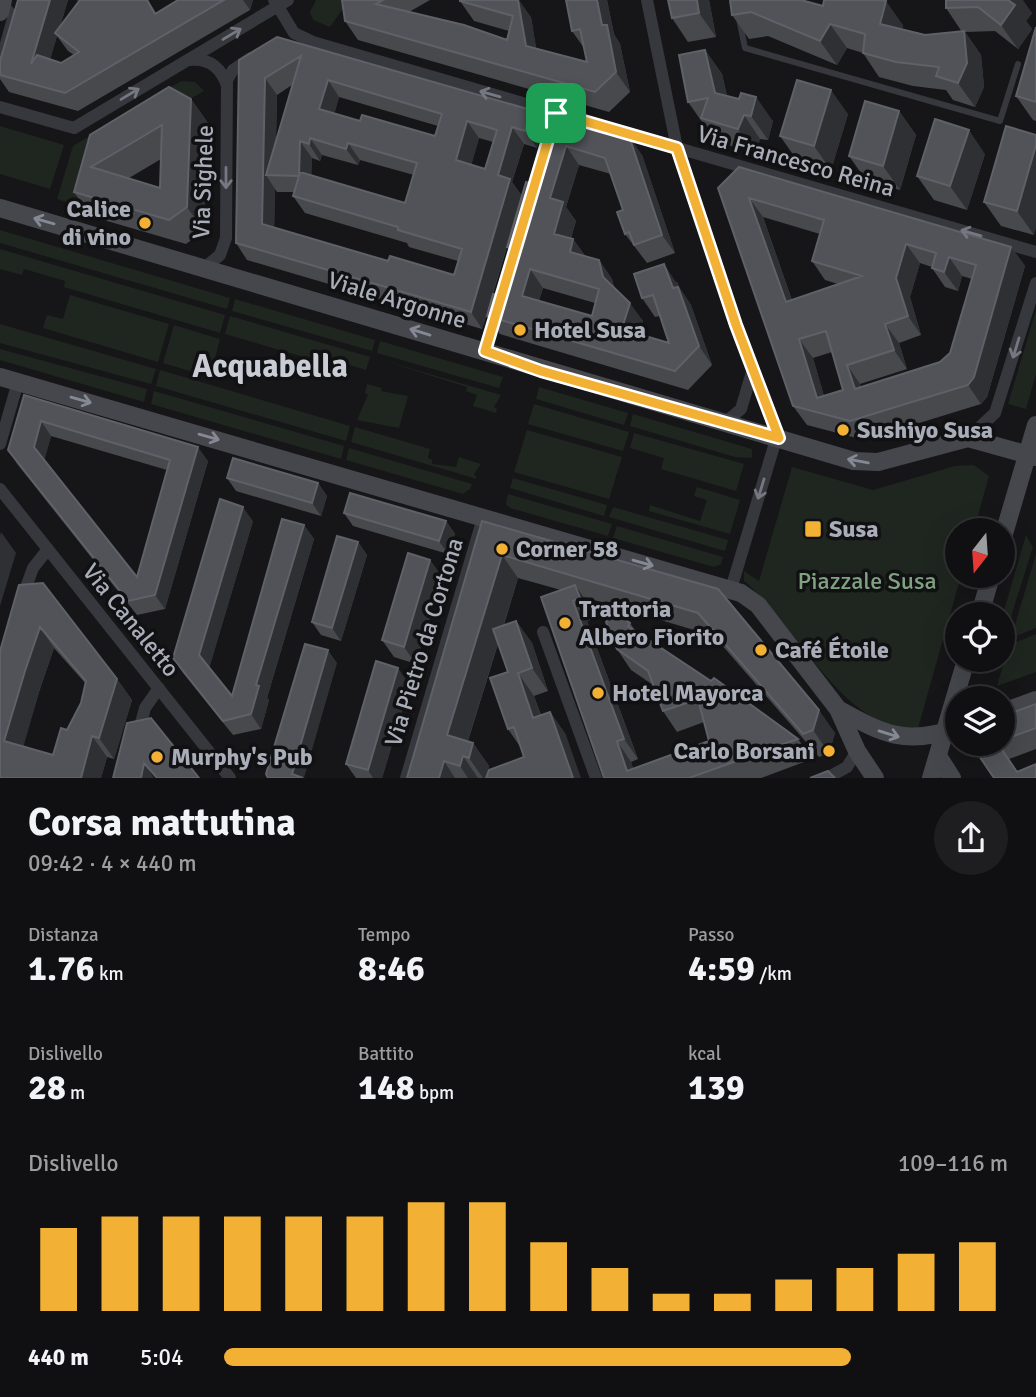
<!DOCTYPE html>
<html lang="it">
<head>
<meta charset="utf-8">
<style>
	:root { --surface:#101012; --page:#1e1e20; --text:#f1f3f6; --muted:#9c9d9f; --line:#303032; --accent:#f2b134 }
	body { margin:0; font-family:Signika,sans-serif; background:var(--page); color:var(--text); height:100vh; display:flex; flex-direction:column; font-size:26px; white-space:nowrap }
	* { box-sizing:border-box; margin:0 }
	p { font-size:23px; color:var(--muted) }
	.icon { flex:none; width:38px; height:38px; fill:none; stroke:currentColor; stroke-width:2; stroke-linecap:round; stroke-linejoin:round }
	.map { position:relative; height:778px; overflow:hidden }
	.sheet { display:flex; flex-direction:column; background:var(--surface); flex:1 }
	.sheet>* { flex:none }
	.needle { width:46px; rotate:197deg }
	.fabs { position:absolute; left:945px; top:518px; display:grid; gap:14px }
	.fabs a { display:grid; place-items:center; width:70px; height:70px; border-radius:50%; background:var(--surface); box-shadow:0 7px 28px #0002,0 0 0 2px var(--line); font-size:35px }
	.pin { position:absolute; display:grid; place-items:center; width:60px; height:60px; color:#fff; margin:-30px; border-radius:14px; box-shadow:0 4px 10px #0006 }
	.round { display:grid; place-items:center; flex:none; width:74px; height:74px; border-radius:37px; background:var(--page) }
	.head { display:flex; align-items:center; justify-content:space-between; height:119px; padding:0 28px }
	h1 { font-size:38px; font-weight:700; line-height:52px }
	.figures { display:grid; grid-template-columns:repeat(3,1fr); gap:10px; height:119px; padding:7px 28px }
	.figures div { display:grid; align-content:center }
	.figures b { font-size:35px; font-weight:700 }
	.figures small { font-size:19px; font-weight:400 }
	.figures p { font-size:19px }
	.chart { height:196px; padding:14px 28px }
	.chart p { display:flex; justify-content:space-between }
	.chart svg { width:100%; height:126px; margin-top:7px; stroke:var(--accent); stroke-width:6 }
	ul { padding:0 28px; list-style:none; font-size:23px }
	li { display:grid; grid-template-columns:112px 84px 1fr; align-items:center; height:52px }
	li i { height:18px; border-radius:9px; background:var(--accent) }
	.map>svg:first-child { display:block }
</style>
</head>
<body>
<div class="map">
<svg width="1036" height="778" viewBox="0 0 1036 778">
	<rect width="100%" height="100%" fill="#161618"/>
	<path fill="#1e261f" d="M316,0H345L347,3L330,27L313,20L310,12Z
		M181,81L195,82L204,91L98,153L82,207L57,199L73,146Z
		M0,126L64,145L50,189L0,174Z
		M0,230L230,298L227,309L0,243Z
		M0,249L225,315L220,333L64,287L65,281L24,269L22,275L0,269Z
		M70,295L169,324L158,362L43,328L47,315L63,319Z
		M235,299L375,340L372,351L232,311Z
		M1036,310V374L1026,409L1008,404Z
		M230,316L370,357L366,370L346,364L344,369L225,334Z
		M0,324L156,369L151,384L0,343Z
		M174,325L220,339L210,377L163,363Z
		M380,341L503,377L499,388L377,353Z
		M0,349L147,389L144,402L0,360Z
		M375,358L501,395L494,407L497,409L496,413L473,406L477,395L466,391L467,387Z
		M160,370L350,426L346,441L156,386Z
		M367,384L382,388L381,391L408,396L399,428L357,420L368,395L365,393Z
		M539,387L628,413L624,425L536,399Z
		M154,391L344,446L341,459L151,404Z
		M534,404L629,432L623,451L528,424Z
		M633,414L752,449V458L735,457L630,426Z
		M355,427L430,449L428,458L432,460V464L456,467L459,457L481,464L474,474L477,479L351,442Z
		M527,430L622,457L609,499L514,472Z
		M634,433L744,464L736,491L661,469L664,458L630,448Z
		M349,448L472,484L470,489L463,494L346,460Z
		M974,465L989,476L974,530H957V576H961L918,728C909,727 899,727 891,725C834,709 790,619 744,581V571L759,581L792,467L873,490L955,466Z
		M513,478L607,505L604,516L510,488Z
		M697,487L740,500L730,534L649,511L650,505L700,521L707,500L694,496Z
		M508,494L612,524L608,536L510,508L506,504Z
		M613,507L728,540L725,551L609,517Z
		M617,526L723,557L721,564L714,567L613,538Z
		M1026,535L1033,547L1003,642V614Z
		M1036,554V628L1011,638Z
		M1036,634V672L997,686L1009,645Z"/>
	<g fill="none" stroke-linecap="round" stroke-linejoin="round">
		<path stroke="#37383d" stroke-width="6" d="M739,19L745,48L1000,121L1018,64
			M0,54L12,11L6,4"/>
		<path stroke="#37383d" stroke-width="12" d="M274,0L294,33L313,42L1036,252
			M647,0L677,148L736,325L779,438L774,446L731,589
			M190,60C209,58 221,67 227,86
			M0,107L74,128L288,0
			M530,200L552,127
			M204,268L220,255L226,238L227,80L233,70L251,58
			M485,351L518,241
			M726,422L741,409L752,372
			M968,438L995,413L1036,283
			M0,444L18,382
			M0,489L230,778
			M21,601L33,568L48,549
			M543,632L596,778
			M138,734L145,708L159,688
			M406,778L483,518
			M827,778L847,767L857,751"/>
		<path stroke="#45474d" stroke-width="18" d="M0,12L3,0
			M0,208L854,461L878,462L968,438L1036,457
			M0,377L741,593L758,605L838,709L857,751L875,778
			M1003,537L1036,425
			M980,614L991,576
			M838,709C883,734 906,746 957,728
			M1003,712L1036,700
			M938,756L952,778
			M931,778L966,660"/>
	</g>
	<path fill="#47494d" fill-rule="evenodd" d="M18,0H68L60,26L80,1L76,0H148L156,13L178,0H253L250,10L78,111L9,92L0,79V61ZM57,36L68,51L74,55L61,63L50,59Z
		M342,0H430L409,12L507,40L509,31L474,21L460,1L531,17L536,48L587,62L584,48L572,31L566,0H607L614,34L620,44L630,92L609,112L358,40L345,21Z
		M709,0L716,37L688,42L672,18Z
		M730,0L823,6L903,25L902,29L925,35L962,32L946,8V0L1032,13L1026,21L1032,29L1018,49L995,31L965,32L981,55L984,87L975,107L953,100L946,90L913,86L879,77L863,53L847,48L837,65L768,36L749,39L732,15Z
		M1036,27V121L1033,120L1016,96Z
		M277,37L531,110L543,126L642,155L675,253L647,263L625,234L623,210L611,174L579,165L566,207L576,221L571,238L573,239L586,257L599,260L612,279L614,287L643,321L639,333L640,334L669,343L660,316L655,317L642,298L677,282L679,287L691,305L712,365L688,390L500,334L487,316L489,308L482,329L247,260L236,243L239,60ZM292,85L276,139L277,95ZM339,97L438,126L435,136L360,121L334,114ZM541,134L551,149L540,186L522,196L512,182L524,144L537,148ZM479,138L493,142L485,169L471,165ZM322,155L358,165L360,160L414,175L405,203L311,175L312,158L320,161ZM275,189L277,192H295L293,196L305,213L407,243L409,247L458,261L454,275L388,261L274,228ZM507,247L517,262L509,292L502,296L493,294ZM543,288L595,303L592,316L539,301Z
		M705,50L722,74L727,96L773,121L768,140L760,139L755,153L718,142L706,125L705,126L688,102Z
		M191,99L208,123L204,231L186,244L90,216L74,192L90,135ZM161,159L160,188L129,178Z
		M899,111L916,135L900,190L866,180L849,156Z
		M848,114L831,170L797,160L780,136Z
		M1006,126L1034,235L1001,226L984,202Z
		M985,154L967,210L934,200L917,176Z
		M718,188L1011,247L1025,266L987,397L981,404L864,440L807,425L793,406ZM763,217L820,234L812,261L825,280L838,284L792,300ZM920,263L932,267V268L945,287L958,291L962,276L972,279L950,353L940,362L861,387L860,384L907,369L899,343L921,335L910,297ZM832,352L843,390L824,396L813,358Z
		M24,395L208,461L165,609L137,615L18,465L8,450ZM51,436L167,470L137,577L44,460Z
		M227,478L318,483L327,496L321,516L236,491Z
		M344,513L446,521L455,534L448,554L353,526Z
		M253,521L209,668L232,696L304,525L314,539L267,698L269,700L261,729L233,735L183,673L173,658Z
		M482,521L718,589L835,733L829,753L819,757L714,636L584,597L590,606L594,619L587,621L638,759L631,762L633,768L709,741L704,722L677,732L663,711L653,685L631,670L617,649L630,623L636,632L798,739L812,759L761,778H604L561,590L518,578L504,625L516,621L532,643L548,691L534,696L541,715L550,712L566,735L524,757L521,748L508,729V672L498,644L468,741L473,743L489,766L486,778H407Z
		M358,542L367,555L341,641L321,635L312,622Z
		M430,560L442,577L416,664L394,657L382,640Z
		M19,585L117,679L132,700L114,759L107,757L101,778H0ZM54,648L86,684L81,703L53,755L23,746L39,692Z
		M410,685L382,778H356L346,764Z
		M1036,704V749L1009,759L1017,771L1036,778H994L971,744H1003V716Z"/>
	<path fill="#2f3033" d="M50,0H68L58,35L55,33L57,36L44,82L31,64Z
		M243,0H253L250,10Z
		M518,0H519L531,17L539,65L526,46Z
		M597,0H607L614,34L620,44L630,92L616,72L602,25Z
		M697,0H709L716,37L699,13Z
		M1008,0H1023L1032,13L1026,21L1032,29L1018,49L1001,25Z
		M886,1L903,25L897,48L880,24Z
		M830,24L847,48L837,65L820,41Z
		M964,31L981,55L984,87L975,107L958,83Z
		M705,50L722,74L731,117L715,93Z
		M265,78L277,95L275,175H266L275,189L274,241L262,224Z
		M328,80L339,97L331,126L319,109Z
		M831,90L848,114L831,170L814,146Z
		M756,97L773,121L768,140L751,116Z
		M191,99L208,123L204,231L187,207Z
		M531,110L543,127L537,148L525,131Z
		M899,111L916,135L900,190L883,166Z
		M744,115L760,139L755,153L738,129Z
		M467,121L479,138L468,177L456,160Z
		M512,127L524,144L512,182L522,196L482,329L471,312L498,175Z
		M969,130L985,154L967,210L950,186Z
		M629,136L642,155L675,253L662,235Z
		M310,138L322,155L320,161L309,144Z
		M300,141L312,158L311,193L299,176Z
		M348,143L360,160L358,165L346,149Z
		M1036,145V228L1034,235L1017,211Z
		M566,146L579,165L566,207L576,221L567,252L554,234L550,198Z
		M749,198L763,217L799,321L786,302Z
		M573,239L586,258L570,252Z
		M906,244L920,263L910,297L921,335L908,316L896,278Z
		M1011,247L1025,266L987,397L981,404L968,385Z
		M949,257L962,276L958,291L944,272Z
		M599,260L612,279L616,295L603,277Z
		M664,264L691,305L712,365L699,346L673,288Z
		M530,269L543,288L535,314L522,296Z
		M630,303L643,321L639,333L649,348L623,325Z
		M885,324L899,343L907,369L894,350Z
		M799,339L813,358L830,417L817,398Z
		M847,365L860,384L868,408L855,389Z
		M41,421L51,436L44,462L34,447Z
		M198,447L208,461L165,609L155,595Z
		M318,483L327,496L321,516L312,503Z
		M243,507L253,521L209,669L199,655Z
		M446,521L455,534L448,554L439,541Z
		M304,525L314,539L267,698L269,700L261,729L251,714L256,685Z
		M1,532L16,553L0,606V536Z
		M358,542L367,555L341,641L332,628Z
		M502,555L518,578L463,756L478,778H468L460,766L447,735Z
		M430,560L442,577L416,664L404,647Z
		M575,585L590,606L594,619L580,598Z
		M573,601L587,621L638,759L624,739Z
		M516,621L532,643L548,691L532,668Z
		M40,627L54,648L39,692L19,762L4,741L25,671Z
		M328,650L337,663L304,778L292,774Z
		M398,668L410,685L382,778H373L368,770Z
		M518,673L534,696L549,740L533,718Z
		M117,679L132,700L114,759L99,738Z
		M819,710L835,733L829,753L813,730Z
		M550,712L566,735L581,778H573Z
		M92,736L107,757L101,778H81Z
		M617,741L631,762L636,778L627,771Z
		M473,743L489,766L486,778H483L469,758Z
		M444,761L455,778H439Z
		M144,763L154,778H141Z"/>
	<path fill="#525359" stroke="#5f6168" stroke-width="2" fill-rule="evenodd" d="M18,0H50L31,64L37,55L61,63L79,52L55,33L80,0H147L155,14L178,0H224L65,93L0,75V61Z
		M342,0H383L376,4L464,25L507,40L513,16L460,1V0H518L526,46L587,62L580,29L572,31L566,0H597L602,25H607L616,72L595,92L345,21Z
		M668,0H697L699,13L672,18Z
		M730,0H801L823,6L824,0H881L886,1L880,24L925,35L964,31L967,63L958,83L936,76L939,67L896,62L863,53L865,34L830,24L820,41L751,12L732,15Z
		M946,0H1008L1015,5L1001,25L978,7L946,8Z
		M1036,27V102L1016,96Z
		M277,37L531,110L525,131L512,127L498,175L510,179L471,312L236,243L239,60ZM301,56L266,175L299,176L293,196L398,227V230L462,249L454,275L390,256L388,261L262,224L265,78ZM328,80L442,114L435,136L362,115L360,121L319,109ZM467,121L497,130L485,169L456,160ZM310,138L346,149L348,143L417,163L405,203L300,172L299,176L300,141L309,144Z
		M705,50L715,93L739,99L741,93L756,97L751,116L744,115L738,129L701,118L708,98L688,102L679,55Z
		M797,80L831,90L814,146L780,136Z
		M169,87L191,99L187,207L169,220L74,192L90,135ZM162,125L160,188L91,167L142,137Z
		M865,101L899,111L883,166L849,156Z
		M547,113L629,136L662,235L634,245L629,232L625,234L617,212L623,210L605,158L566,146L550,198L563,202L554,234L573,239L570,252L599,260L603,277L630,303L623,325L636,329L635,333L669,343L653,295L642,298L634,274L664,264L673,288L678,287L699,346L675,371L487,316L493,294L502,296L504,290L509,292L521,251L507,247L526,182L540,186L554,138L540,134ZM530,269L599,289L592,316L522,296Z
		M935,119L969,130L950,186L917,176Z
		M1006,126L1036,135V145L1017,211L984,202Z
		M739,167L1011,247L974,377L968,385L850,421L793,406L718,188ZM749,198L824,220L812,261L862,276L786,302ZM906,244L936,253L932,268L944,272L949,257L976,265L950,353L940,362L855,389L847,365L894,350L885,324L908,316L896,278ZM826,331L843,390L817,398L799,339Z
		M24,395L198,447L155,595L128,601L8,450ZM41,421L170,460L137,577L34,447Z
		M233,458L318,483L312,503L227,478Z
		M350,493L446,521L439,541L344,513Z
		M220,499L243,507L199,655L232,696L282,519L304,525L256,685L259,686L251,714L223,721L173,658Z
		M482,521L718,589L819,710L813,730L803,734L698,613L502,555L447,735L473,743L469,758L463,756L460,766L444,761L439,778H407Z
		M337,536L358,542L332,628L312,622Z
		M408,553L430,560L404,647L382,640Z
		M43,583L117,679L99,738L92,736L81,778H0V651L19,585ZM40,627L86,681L81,703L67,730L61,728L53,755L4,741L25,671Z
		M575,585L580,598L573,601L624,739L617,741L627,771L709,741L698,699L663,711L648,671L617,649L606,622L613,611L630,623L628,626L711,681L714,678L798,739L689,778H604L541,597Z
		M516,621L532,668L518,673L533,718L550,712L573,778H486L489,770L524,757L514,727L508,729L490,678L508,672L493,629Z
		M305,644L328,650L292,774L303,778H268L266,774Z
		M376,661L398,668L368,770L346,764Z
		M1036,704V728L1003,740V716Z
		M151,718L199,778H157L144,763L141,778H113L127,723Z
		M971,744H998L1017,772L1036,764V778H994Z
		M828,771L835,778H810Z"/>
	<defs><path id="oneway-shaft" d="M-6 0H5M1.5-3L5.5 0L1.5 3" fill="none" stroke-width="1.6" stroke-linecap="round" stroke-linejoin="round" transform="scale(1.75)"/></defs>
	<g stroke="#757881">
		<use href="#oneway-shaft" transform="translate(232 34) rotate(-31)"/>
		<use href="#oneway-shaft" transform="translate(130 94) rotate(-31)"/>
		<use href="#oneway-shaft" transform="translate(490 94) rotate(-164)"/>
		<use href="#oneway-shaft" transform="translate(226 178) rotate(90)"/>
		<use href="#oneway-shaft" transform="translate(971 233) rotate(-164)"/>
		<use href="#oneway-shaft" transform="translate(1016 348) rotate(107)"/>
		<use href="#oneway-shaft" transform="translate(761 489) rotate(107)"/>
	</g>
	<g stroke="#858993">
		<use href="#oneway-shaft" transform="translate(44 221) rotate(-164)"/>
		<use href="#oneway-shaft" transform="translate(420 332) rotate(-163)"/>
		<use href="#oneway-shaft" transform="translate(81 400) rotate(16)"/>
		<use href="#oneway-shaft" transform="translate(209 437) rotate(16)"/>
		<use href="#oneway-shaft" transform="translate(858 461) rotate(-170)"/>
		<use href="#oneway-shaft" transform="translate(643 563) rotate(16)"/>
		<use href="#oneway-shaft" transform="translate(889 734) rotate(17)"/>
	</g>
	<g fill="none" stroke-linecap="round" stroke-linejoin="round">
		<g stroke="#fff" stroke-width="14">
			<path id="route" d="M556,113L677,148L736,325L779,438L541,371L485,351Z"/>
		</g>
		<use href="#route" stroke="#f2b134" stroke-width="9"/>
	</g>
	<g fill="#f2b134" stroke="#111113" stroke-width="2.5">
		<circle cx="145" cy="223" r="7"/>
		<circle cx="520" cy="330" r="7"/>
		<circle cx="843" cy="430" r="7"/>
		<rect x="804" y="520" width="18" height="18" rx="3.5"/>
		<circle cx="502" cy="549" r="7"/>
		<circle cx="565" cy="623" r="7"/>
		<circle cx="761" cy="650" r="7"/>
		<circle cx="598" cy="693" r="7"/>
		<circle cx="829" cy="751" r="7"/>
		<circle cx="157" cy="757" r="7"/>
	</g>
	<g text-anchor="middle" stroke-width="7" stroke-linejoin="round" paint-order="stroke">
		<g font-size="24" fill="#a8adb8" stroke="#111113">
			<text transform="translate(796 161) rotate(16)" y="8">Via Francesco Reina</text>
			<text transform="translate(203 182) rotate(-88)" y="8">Via Sighele</text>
			<text transform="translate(397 300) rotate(17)" y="8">Viale Argonne</text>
			<text transform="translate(131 620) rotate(51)" y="8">Via Canaletto</text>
			<text transform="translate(424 642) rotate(-73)" y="8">Via Pietro da Cortona</text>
		</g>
		<g font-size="24" font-weight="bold" fill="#a8adb8" stroke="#111113" text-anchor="start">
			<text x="131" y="217" text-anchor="end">Calice<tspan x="131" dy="28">di vino</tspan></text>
			<text x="534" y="338">Hotel Susa</text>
			<text x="857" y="438">Sushiyo Susa</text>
			<text x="829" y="537">Susa</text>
			<text x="516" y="557">Corner 58</text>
			<text x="579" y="617">Trattoria<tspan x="579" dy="28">Albero Fiorito</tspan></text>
			<text x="775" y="658">Café Étoile</text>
			<text x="612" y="701">Hotel Mayorca</text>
			<text x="815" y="759" text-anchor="end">Carlo Borsani</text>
			<text x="171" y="765">Murphy's Pub</text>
		</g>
		<g font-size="24" fill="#7fa381" stroke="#111113">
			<text x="867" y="589">Piazzale Susa</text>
		</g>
		<g font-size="32" font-weight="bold" fill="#c9ccd4" stroke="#111113">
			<text x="270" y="377">Acquabella</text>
		</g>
	</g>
</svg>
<div class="fabs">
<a><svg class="needle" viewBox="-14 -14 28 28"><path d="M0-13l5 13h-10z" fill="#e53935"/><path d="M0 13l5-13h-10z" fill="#9c9d9f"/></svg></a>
<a><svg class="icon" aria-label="locate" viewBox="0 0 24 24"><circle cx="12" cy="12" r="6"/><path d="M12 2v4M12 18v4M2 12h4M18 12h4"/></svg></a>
<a><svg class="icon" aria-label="layers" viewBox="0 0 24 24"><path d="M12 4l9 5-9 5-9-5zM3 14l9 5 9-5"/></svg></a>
</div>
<div class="pin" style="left:556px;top:113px;background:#1e9e55"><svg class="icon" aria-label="arrive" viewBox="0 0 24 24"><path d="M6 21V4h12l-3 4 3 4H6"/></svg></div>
</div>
<section class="sheet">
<div class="head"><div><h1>Corsa mattutina</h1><p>09:42 · 4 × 440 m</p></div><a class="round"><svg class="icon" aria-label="share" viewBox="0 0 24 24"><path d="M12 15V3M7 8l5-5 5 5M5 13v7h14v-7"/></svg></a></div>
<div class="figures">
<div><p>Distanza</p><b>1.76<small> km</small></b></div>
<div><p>Tempo</p><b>8:46</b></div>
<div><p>Passo</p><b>4:59<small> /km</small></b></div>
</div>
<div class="figures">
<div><p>Dislivello</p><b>28<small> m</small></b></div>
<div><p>Battito</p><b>148<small> bpm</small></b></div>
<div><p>kcal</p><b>139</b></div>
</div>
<div class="chart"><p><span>Dislivello</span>109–116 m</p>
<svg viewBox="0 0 160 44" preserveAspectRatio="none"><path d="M5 44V15M15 44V11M25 44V11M35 44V11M45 44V11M55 44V11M65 44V6M75 44V6M85 44V20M95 44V29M105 44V38M115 44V38M125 44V33M135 44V29M145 44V24M155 44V20"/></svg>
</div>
<ul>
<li><b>440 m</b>5:04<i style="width:80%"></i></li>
</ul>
</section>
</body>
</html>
